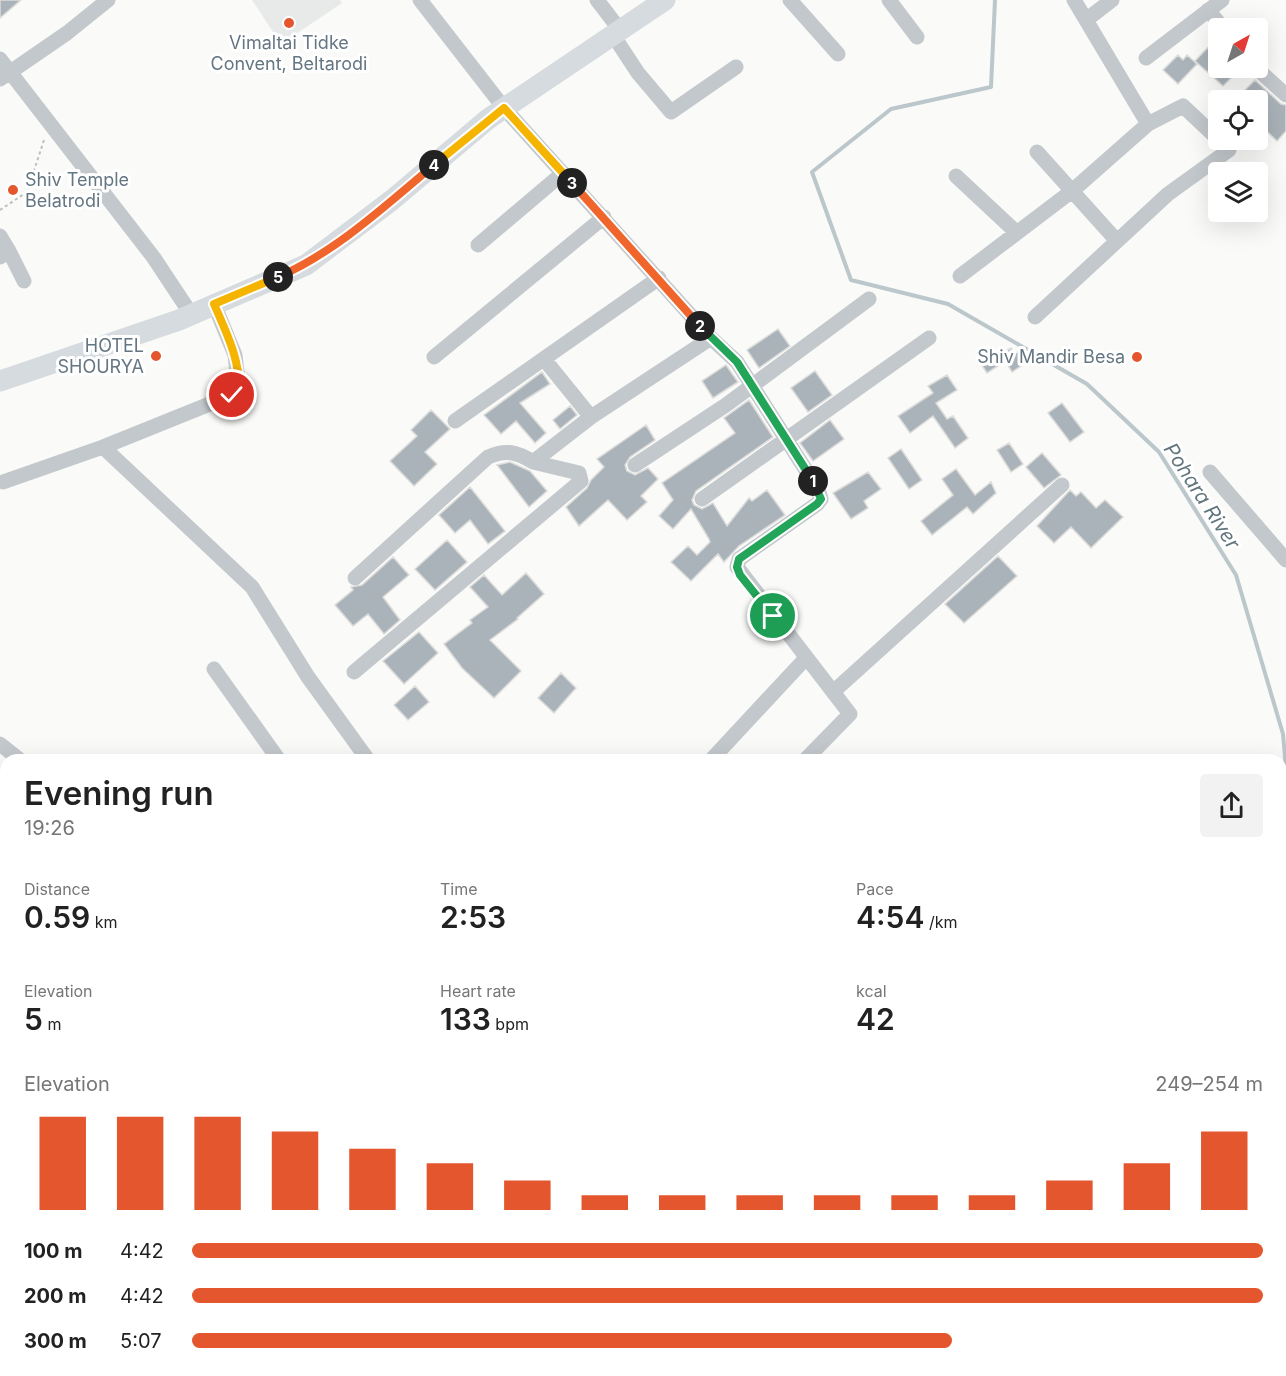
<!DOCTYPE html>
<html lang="en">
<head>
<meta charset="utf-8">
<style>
	:root { --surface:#fff; --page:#f2f2f2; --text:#222; --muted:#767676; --accent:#e4572e }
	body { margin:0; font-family:Inter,sans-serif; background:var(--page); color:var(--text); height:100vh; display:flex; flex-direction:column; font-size:22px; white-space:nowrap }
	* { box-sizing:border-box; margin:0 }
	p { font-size:20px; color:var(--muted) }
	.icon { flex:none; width:33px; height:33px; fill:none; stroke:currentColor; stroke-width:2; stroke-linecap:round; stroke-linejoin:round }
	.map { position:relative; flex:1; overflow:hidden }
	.drawer { position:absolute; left:0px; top:754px; width:1287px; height:622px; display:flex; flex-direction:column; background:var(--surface); border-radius:18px 18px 0 0; box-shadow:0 6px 24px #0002 }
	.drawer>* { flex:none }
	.needle { width:39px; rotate:39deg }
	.controls { position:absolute; left:1208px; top:18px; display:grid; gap:12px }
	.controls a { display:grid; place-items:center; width:60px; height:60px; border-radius:6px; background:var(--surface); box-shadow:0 6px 24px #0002; font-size:30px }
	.pin { position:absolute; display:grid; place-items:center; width:51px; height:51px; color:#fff; margin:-26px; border:3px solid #fff; border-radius:50%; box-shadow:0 2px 6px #0007 }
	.km { position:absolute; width:30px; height:30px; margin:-15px; border-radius:50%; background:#222; color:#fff; font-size:16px; line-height:30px; text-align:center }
	.round { display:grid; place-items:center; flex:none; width:63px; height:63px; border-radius:6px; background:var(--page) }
	.overview { display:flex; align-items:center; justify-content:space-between; height:102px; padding:0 24px }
	h1 { font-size:33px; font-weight:600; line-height:45px }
	.stats { display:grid; grid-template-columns:repeat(3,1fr); gap:9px; height:102px; padding:6px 24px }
	.stats div { display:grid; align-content:center }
	.stats b { font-size:30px; font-weight:600 }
	.stats small { font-size:16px; font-weight:400 }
	.stats p { font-size:16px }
	.chart { height:168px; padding:12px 24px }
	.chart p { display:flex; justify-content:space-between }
	.chart svg { width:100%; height:108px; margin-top:6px; stroke:var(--accent); stroke-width:6 }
	ul { padding:0 24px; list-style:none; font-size:20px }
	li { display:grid; grid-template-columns:96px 72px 1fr; align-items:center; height:45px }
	li i { height:15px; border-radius:8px; background:var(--accent) }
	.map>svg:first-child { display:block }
</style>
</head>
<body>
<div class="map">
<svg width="1286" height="1376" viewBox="0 0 1286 1376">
	<rect width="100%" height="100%" fill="#fafaf8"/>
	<path fill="#e8e9e9" d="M252,0H340L342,3L281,44Z"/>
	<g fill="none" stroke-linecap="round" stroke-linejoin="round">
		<path stroke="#bbc7cb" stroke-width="4" d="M995,0L991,87L891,109L812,172L851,280L948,304L1087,384L1159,452L1236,575L1283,734L1286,768"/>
	</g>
	<path fill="#aab3b9" stroke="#dcdcda" stroke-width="1.5" d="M0,0H21L0,18Z
		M1218,37V68H1241L1223,86L1195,61Z
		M1178,55L1183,60L1187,55L1197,64L1178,84L1163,70Z
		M1255,80L1281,104L1286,105V131L1277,141L1257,122V100H1235Z
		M778,329L790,346L759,368L747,350Z
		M1011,348L1014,353L1024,351L1030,360L1012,372L1001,354Z
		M998,353L1004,362L987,373L981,364Z
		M726,365L738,382L713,398L702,381Z
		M815,371L832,395L808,412L791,388Z
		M542,372L550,384L520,403L546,433L535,443L516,421L501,434L484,415Z
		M947,375L957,390L936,403L947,419L953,416L968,438L955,448L933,416L910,433L898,416L933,393L928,386Z
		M749,400L773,437L696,491L692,500L694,505L702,509L713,503L727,526L749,498L752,501L767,490L785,515L739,546L724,562L718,554L691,581L671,562L688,546L697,555L710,542L709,539L691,509L673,529L659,516L673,500L662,483L735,433L724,418Z
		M1062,403L1084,432L1070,442L1048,413Z
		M570,406L577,415L560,429L553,420Z
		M431,410L450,429L425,452L437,464L414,486L390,461L417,436L411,430Z
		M830,420L844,439L813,461L800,443Z
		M646,425L655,440L630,457L625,465L627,471L635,475L648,468L658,479L641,496L647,502L627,520L608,500L579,526L566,507L587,488L591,480L604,467L597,459Z
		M1009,443L1023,464L1011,472L997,450Z
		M901,449L922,480L909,489L888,458Z
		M1042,453L1061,475L1044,488L1026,467Z
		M510,462L530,471L547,491L529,507L497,465Z
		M956,469L975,495L991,482L996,493L973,514L967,507L932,535L921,521L953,495L942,479Z
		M868,472L881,489L864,501L868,508L851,519L833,493Z
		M470,487L505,531L488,544L470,520L455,533L439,515Z
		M1070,490L1076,496L1081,492L1096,508L1105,500L1123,517L1091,548L1071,527L1054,543L1037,526Z
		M447,540L467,562L435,590L415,569Z
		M998,556L1017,576L964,623L945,604Z
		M393,557L409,575L383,597L400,620L384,634L368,614L353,626L335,605L353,590L351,587L362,585Z
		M526,573L544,594L517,618L518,619L490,640L521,671L494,698L462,668L444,644L472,623L470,620L488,607L470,587L484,575L502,595Z
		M419,632L438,653L404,684L383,661Z
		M561,673L576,688L554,713L538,698Z
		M415,686L429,702L408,720L394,705Z"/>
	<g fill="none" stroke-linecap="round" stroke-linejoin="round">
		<path stroke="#bbbfc2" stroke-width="2" stroke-dasharray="3 3" stroke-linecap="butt" d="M0,210L27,192L44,140"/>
		<path stroke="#c3c8cc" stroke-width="15" d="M420,0L504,108L711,338L737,362L818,489L821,499L817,504L739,559L737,567L850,714L805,760
			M597,0L620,30
			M790,0L838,54
			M889,0L917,37
			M1074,0L1148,124
			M1208,10L1223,28
			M1086,20L1112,0
			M613,35L638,73L671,112L736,67
			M1146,58L1222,0
			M0,59L154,258L191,314
			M1256,68L1286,95
			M0,79L67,33L108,0
			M1037,152L1117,241
			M956,176L1016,232
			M0,236L9,251
			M478,245L563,173
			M0,257L9,251L24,281
			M960,276L1072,191L1148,124L1183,106L1218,139
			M214,304L235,355L239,390L232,395L103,447L252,587L308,677L368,760
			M1035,317L1168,194L1229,150L1218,140
			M434,357L604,217
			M544,359L591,417
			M455,421L659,278
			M635,465L726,405L869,299
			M1210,472L1286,560
			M3,482L103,447
			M702,499L929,338
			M355,578L488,457C506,449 517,452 533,462L591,417L711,338
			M214,669L279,760
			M354,672L581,481L579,473L533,462
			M833,692L1062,485
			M0,744L20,760
			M711,760L806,658
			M1281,985L1286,982
			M1281,1062L1286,1059
			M1281,1123L1286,1132
			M1281,1300L1286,1296
			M0,1370L6,1367
			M199,1371L202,1376
			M279,1371L282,1376
			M347,1371L350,1376
			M583,1371L587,1376
			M690,1371L694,1376
			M1107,1371L1111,1376
			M140,1376L149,1371
			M419,1376L427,1371
			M555,1376L562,1371
			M644,1376L650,1371"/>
		<path stroke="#d6dbdf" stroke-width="21" d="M0,381L179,320L306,265L392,200L488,119L665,0"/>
	</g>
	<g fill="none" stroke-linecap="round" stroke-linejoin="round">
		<g stroke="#fff" stroke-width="12">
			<path id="split-1" d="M773,616L740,575L737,567L739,559L817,504L821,499L813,481"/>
		</g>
		<g stroke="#fff" stroke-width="12">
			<path id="split-2" d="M700,326L737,362L813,481"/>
		</g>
		<g stroke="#fff" stroke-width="12">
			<path id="split-3" d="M572,183L700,326"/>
		</g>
		<g stroke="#fff" stroke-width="12">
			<path id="split-4" d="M434,165L504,108L572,183"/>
		</g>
		<g stroke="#fff" stroke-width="12">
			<path id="split-5" d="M278,277C336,252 386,205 434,165"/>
		</g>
		<g stroke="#fff" stroke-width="12">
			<path id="split-6" d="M232,395L239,390C240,359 226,332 214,304L278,277"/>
		</g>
		<use href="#split-1" stroke="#22a559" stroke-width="8"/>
		<use href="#split-2" stroke="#22a559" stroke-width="8"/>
		<use href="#split-3" stroke="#f0652b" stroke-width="8"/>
		<use href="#split-4" stroke="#f5b400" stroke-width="8"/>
		<use href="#split-5" stroke="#f0652b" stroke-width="8"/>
		<use href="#split-6" stroke="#f5b400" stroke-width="8"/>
	</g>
	<g fill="#e4572e" stroke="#fff" stroke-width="2">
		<circle cx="289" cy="23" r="6"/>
		<circle cx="13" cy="190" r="6"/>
		<circle cx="156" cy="356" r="6"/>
		<circle cx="1137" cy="357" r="6"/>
	</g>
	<g text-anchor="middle" stroke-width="6" stroke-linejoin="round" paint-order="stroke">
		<g font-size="18" fill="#657683" stroke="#fff" text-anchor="end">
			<text x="289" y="49" text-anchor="middle">Vimaltai Tidke<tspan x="289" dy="21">Convent, Beltarodi</tspan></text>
			<text x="25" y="186" text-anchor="start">Shiv Temple<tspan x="25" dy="21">Belatrodi</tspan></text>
			<text x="144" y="352">HOTEL<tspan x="144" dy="21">SHOURYA</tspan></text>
			<text x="1125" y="363">Shiv Mandir Besa</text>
		</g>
		<g font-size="20" font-style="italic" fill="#60757c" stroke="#fff">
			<text transform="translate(1202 496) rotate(57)" y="7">Pohara River</text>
		</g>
	</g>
</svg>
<div class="controls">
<a><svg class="needle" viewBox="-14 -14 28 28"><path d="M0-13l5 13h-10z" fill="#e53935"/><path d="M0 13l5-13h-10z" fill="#767676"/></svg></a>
<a><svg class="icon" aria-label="locate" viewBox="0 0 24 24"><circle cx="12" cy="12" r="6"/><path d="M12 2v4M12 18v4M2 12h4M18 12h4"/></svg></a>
<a><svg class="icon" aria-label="layers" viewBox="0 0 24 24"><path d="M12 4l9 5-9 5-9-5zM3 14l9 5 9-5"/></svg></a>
</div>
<div class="pin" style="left:773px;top:616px;background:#1e9e55"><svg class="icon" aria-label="arrive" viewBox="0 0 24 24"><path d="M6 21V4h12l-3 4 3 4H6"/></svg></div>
<div class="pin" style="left:232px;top:395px;background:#d93025"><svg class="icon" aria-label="check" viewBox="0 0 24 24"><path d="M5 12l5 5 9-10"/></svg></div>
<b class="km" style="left:813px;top:481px">1</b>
<b class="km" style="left:700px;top:326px">2</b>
<b class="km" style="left:572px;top:183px">3</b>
<b class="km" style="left:434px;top:165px">4</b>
<b class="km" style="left:278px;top:277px">5</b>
<section class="drawer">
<div class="overview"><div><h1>Evening run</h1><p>19:26</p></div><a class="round"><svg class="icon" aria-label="share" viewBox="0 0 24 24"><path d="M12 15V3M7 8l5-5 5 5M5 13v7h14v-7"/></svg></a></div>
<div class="stats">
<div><p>Distance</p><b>0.59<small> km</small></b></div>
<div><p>Time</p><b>2:53</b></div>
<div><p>Pace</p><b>4:54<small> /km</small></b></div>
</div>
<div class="stats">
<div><p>Elevation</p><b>5<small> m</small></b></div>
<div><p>Heart rate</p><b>133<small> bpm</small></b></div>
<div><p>kcal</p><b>42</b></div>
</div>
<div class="chart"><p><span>Elevation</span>249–254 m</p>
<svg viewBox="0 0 160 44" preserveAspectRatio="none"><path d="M5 44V6M15 44V6M25 44V6M35 44V12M45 44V19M55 44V25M65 44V32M75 44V38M85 44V38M95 44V38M105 44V38M115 44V38M125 44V38M135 44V32M145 44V25M155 44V12"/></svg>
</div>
<ul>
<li><b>100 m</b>4:42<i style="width:100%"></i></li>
<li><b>200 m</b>4:42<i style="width:100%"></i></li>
<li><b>300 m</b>5:07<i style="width:71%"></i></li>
</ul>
</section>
</div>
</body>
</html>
